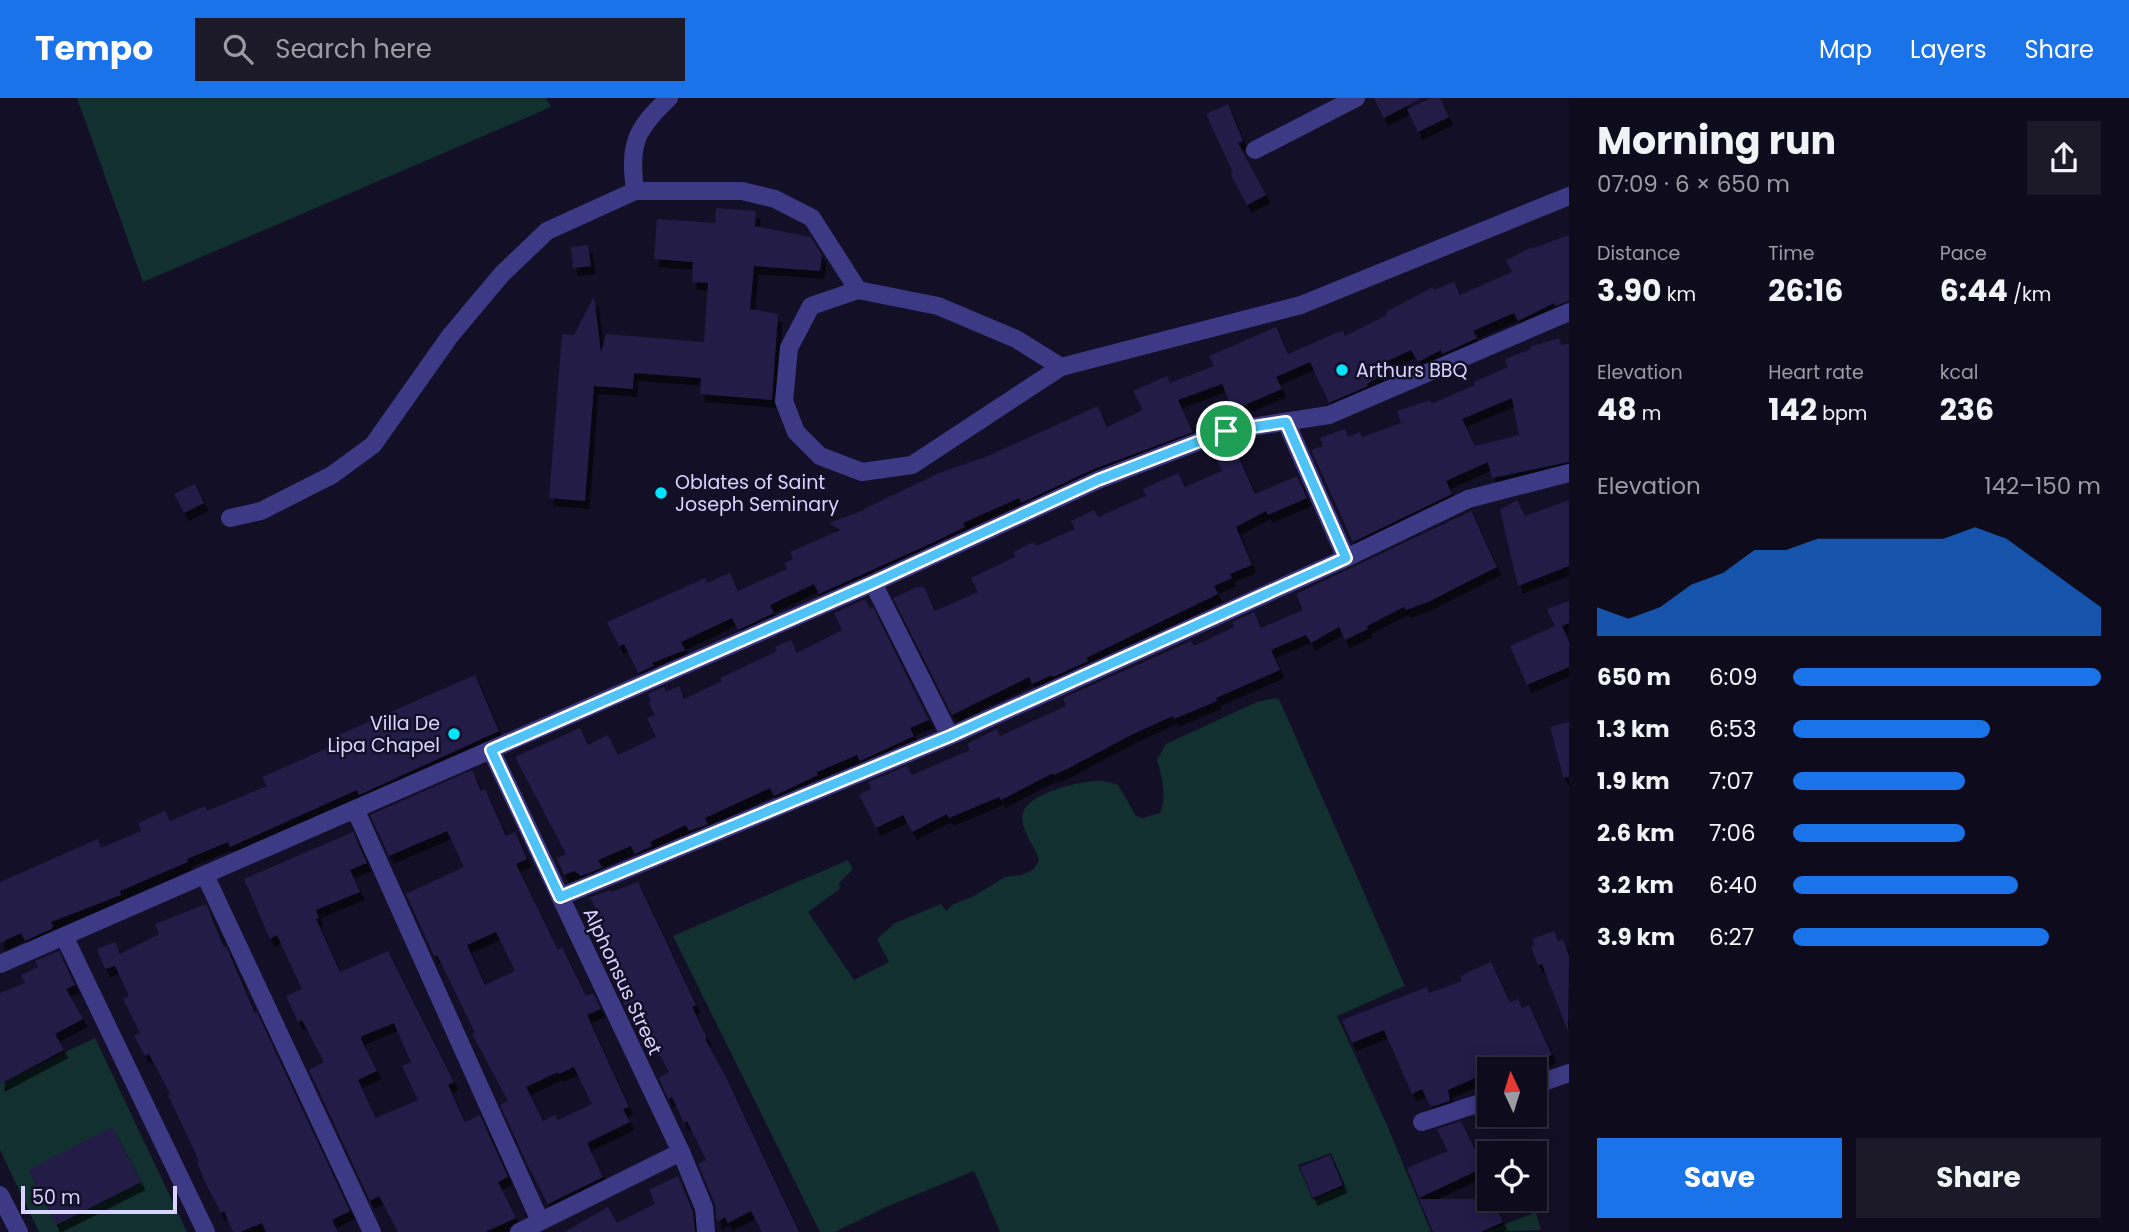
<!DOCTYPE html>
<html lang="en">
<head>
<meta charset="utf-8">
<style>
	:root { --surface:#0e0b1c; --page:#1c1929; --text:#f1f3f6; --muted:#9b9ba3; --line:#2e2b3b; --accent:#1a73e8 }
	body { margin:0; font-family:Poppins,sans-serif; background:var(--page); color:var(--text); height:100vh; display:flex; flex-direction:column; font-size:26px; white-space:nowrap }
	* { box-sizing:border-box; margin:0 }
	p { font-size:23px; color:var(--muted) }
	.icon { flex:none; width:38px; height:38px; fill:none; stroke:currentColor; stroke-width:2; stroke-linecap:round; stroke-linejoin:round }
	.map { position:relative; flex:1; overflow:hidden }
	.sheet { display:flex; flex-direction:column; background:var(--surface); width:560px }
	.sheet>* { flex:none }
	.needle { width:46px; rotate:356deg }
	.fabs { position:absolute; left:1477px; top:959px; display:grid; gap:14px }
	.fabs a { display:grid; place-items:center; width:70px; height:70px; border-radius:0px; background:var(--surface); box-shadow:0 4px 18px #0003,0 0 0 2px var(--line); font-size:35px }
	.scale { position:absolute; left:21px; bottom:18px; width:156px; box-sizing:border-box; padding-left:7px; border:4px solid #d9d4ff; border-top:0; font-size:19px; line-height:24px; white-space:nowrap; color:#d9d4ff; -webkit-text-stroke:5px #130f26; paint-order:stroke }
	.pin { position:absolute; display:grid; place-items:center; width:60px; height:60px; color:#fff; margin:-30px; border:4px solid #fff; border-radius:50%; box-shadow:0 2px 7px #0007 }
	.round { display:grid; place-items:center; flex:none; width:74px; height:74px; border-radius:0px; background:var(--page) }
	.head { display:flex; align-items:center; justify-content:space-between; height:119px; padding:0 28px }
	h1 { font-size:38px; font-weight:700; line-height:52px }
	.stats { display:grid; grid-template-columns:repeat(3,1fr); gap:10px; height:119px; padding:7px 28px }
	.stats div { display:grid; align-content:center }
	.stats b { font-size:30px; font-weight:700 }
	.stats small { font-size:19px; font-weight:400 }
	.stats p { font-size:19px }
	.chart { height:196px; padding:14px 28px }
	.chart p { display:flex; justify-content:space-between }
	.chart svg { width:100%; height:126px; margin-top:7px; fill:var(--accent); opacity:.7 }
	.action { display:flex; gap:14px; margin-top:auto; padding:14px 28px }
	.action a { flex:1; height:80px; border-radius:0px; background:var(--accent); color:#fff; font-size:28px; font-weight:700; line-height:80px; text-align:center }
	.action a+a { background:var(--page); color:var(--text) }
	ul { padding:0 28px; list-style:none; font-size:23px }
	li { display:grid; grid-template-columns:112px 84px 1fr; align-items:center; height:52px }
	li i { height:18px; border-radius:9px; background:var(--accent) }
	header { display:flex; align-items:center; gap:42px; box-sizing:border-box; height:98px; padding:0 35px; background:var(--accent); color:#fff }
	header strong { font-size:33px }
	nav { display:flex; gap:38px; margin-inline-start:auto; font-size:24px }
	.search { width:490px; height:63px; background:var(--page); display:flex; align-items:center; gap:18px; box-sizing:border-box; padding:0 24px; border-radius:0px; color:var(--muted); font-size:26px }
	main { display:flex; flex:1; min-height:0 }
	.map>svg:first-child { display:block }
</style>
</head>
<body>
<header>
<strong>Tempo</strong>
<div class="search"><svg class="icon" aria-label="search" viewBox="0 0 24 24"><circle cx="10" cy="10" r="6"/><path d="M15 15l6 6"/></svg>Search here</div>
<nav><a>Map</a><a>Layers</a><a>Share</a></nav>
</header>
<main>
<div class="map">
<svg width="1569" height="1134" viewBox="0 0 1569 1134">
	<defs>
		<filter id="shadow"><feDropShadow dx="4.5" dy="8" stdDeviation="0" flood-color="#0009"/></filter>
	</defs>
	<rect width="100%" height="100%" fill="#130f26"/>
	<path fill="#12302f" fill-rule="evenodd" d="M77,0H546L551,9L143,184Z
		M1276,600L1279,601L1405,888L1337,918L1387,1027L1431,1134H1000L974,1073L886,1109L835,1134H820L673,838L848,762L853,771L839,785L840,791L808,814L854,882L889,864L877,841L895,825L941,806L946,813L952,807L974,798L1005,779L1022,777L1034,771L1039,762C1035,747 1019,732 1023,715C1028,695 1078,684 1096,683C1104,682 1111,685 1118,687L1136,718L1142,720L1160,715C1167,699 1162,678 1157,662L1166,646L1257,604ZM1331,1055L1345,1088L1313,1102L1298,1067Z
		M95,940L187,1134H39L0,1052V985Z
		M1536,1114L1541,1132L1485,1134Z"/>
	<path fill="#241b47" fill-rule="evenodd" filter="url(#shadow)" d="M1374,0H1422L1384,20Z
		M1431,0H1440L1449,19L1418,34L1407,11Z
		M1228,6L1243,43L1238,45L1266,97L1247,107L1231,77L1233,75L1206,16Z
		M716,110L756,113L755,128L811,139L822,157L820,173L754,168L750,211L778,216L772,302L700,296L701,280L634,275L633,291L594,288L585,403L549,400L562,236L574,237L594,198L601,255L606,236L704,244L708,185L692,184L693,164L654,161L657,121L715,125Z
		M1569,137V203L1555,208L1554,205L1518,223L1514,215L1473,233L1477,240L1442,256L1441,252L1418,264L1411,252L1381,266L1386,274L1367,286L1368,288L1329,305L1310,264L1276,279L1282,291L1233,312L1222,286L1178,302L1193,334L1094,371L1021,405L1019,400L963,425L965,429L934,444L819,496L814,486L770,507L774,515L738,532L732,520L681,544L685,552L652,565L654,568L638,575L624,546L619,548L607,524L705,480L707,485L730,475L738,493L787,471L785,465L793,461L790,454L840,432L829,425L864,412V411L939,375L988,358L1098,308L1107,329L1143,312L1133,293L1167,278L1170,285L1214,268L1209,258L1276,229L1288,256L1343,232L1345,238L1387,217L1386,214L1433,189L1434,192L1454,184L1460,197L1512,174L1506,162L1533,149L1534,150Z
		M588,147L591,168L573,170L571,149Z
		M1559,240L1561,247L1569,246V364L1492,380L1488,364L1446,383L1452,396L1353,444L1311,352L1323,348L1320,340L1345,331L1348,339L1360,334L1362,339L1401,325L1397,313L1430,302L1431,306L1475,287L1474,284L1508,269L1505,261L1531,251L1530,249ZM1512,300L1519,337L1475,348L1462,321Z
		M1235,350L1255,396L1297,378L1307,400L1268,417L1266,413L1236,429L1252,467L1230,476L1232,480L1214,488L1218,496L1086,560L1088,563L1053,579L1052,577L1032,586L1029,579L952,617L893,500L917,489H924L935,513L978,494L971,480L1015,459L1013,454L1034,444L1036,448L1075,431L1071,423L1094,412L1098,419L1146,398L1143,391L1178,375L1185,389L1222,373L1215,359Z
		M195,386L204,405L184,415L174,396Z
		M1517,402L1525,418L1569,402V468L1518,488L1500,412Z
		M1471,413L1497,469L1428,504L1406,512L1404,509L1367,528L1368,531L1345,542L1339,529L1311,545L1306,537L1271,552L1280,572L1216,600L1217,603L1174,621L1173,618L1133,636L1069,670L1054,677L1053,675L1001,702L999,699L949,720L947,716L912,734L903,717L876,730L859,697L871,691L868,684L907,668L912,677L970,652L967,646L997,631L1000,638L1066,608L1063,600L1191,543L1194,548L1234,529L1232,524L1254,514L1261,530L1303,512L1296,496Z
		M865,501L870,511L873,509L929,622L910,630L914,638L860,663L857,657L817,674L818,677L774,698L770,690L705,720L708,726L689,733L686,727L650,744L652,748L635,756L631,748L598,762L602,770L581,778L575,773L564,777L557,760L566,756L515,659L580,630L588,647L608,637L618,657L656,639L647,620L655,617L649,605L651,603L648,596L664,589L666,594L679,588L684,601L722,583L720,580L777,553L775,549L791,542L797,555L842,532L834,515Z
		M1569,503V525L1562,528L1569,544V569L1527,587L1510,548L1555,528L1547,511Z
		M475,577L499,633L359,697L357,692L230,749L228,744L187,761L188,764L120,793L121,797L51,824L53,828L51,831L25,843L21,835L0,845V784L98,741L101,750L141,733L138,725L165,713L170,723L205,708L207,713L267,688L262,679L339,645L336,638Z
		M1569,624V679H1563L1550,629Z
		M472,672L481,693L485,691L506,738L515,734L527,761L516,766L558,852L562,849L586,898L593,895L601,911L587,917L629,1009L623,1011L630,1024L587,1045L603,1079L548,1106L528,1068L500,1007L508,1003L472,936L475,935L437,857L434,858L406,796L464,769L447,733L389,758L370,717ZM496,834L515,873L485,887L467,847ZM574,969L592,1006L558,1022L555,1017L543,1023L526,989L558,974L559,976Z
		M353,734L367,765L350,772L360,794L316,812L319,820L316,821L340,874L388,853L454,984L448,987L465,1024L480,1017L508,1079L498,1084L516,1120L485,1134H398L379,1098L370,1103L309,972L324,964L302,922L298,924L286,898L302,891L277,837L270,841L244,781ZM394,925L411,964L402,968L418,1002L376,1020L358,982L377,973L361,941L362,938Z
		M638,784L696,907L692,909L707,940L705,941L725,977L799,1134H762L751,1113L728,1125L725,1119L717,1124L715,1106L698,1066L706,1062L687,1023L684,1025L672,999L668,1001L659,980L669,974L633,907L626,910L614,885L622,881L605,845L602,846L588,816L596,812L590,799L611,792L612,794Z
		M206,806L224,849L226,848L255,915L257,914L350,1113L332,1122L338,1134H266L262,1125L240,1134H233L224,1113L221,1115L205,1084L197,1064L199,1063L168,997L170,996L149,956L145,958L134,938L140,935L123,901L129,898L115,868L105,871L97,851L115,844L120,856L159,836L155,826Z
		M1554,833L1558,843L1563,841L1569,858L1568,933L1542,866L1538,867L1531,849L1535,847L1532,841Z
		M59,853L75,887L66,891L83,921L55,936L64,952L0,986V895L25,885L21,877L38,869L35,863Z
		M1491,864L1510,904L1518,901L1522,910L1529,907L1552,957L1519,971H1489V974L1448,992L1450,1003L1431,1009L1422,991L1412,996L1384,932L1352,945L1342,922L1427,889L1429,895L1462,883L1460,879L1466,875Z
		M1461,1023L1475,1051L1489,1043V1067L1419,1100L1407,1070L1448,1053L1437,1031Z
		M112,1029L141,1084L56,1127L28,1072Z
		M1330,1057L1343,1087L1313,1100L1300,1069Z
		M678,1078L693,1113L695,1134H564L608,1109L617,1125L655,1106L649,1092Z
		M1419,1101H1493L1503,1124L1481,1134H1433Z"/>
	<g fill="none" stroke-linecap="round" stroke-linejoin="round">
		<path stroke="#3d3a85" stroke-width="18" d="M1255,52L1356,0
			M635,93C629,46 635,32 669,0
			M1061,269L1016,241L938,208L858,192L811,208L789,250L784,303L796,334L820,358L862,374L912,367L1061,269L1301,207L1569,98
			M1286,324L1346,460
			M230,420L261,413L332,377L373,347L450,238L502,176L547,133L635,93H742L775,101L812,120L858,192
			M873,485L950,638
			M491,652L681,1054L704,1110L706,1134
			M355,711L540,1123
			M205,777L372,1134
			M560,799L950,638L1346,460L1468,401L1569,375
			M64,838L206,1134
			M0,866L873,485L1098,382L1226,333L1329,317L1569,214
			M1535,987L1569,975
			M1422,1024L1489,1002
			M0,1097L19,1134
			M519,1134L681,1054"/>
	</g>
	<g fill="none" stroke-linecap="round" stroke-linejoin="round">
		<g stroke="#fff" stroke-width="14">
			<path id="route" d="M1286,324L1346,460L950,638L560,799L491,652L873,485L1098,382L1226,333Z"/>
		</g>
		<use href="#route" stroke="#4fc3f7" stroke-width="9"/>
	</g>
	<g fill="#00e5ff" stroke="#130f26" stroke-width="2.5">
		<circle cx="1342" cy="272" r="7"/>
		<circle cx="661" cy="395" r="7"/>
		<circle cx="454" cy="636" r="7"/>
	</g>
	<g text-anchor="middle" stroke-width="5" stroke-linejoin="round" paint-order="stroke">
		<g font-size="19" fill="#d9d4ff" stroke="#130f26" text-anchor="start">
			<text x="1356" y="279">Arthurs BBQ</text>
			<text x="675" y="391">Oblates of Saint<tspan x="675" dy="22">Joseph Seminary</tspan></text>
			<text x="440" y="632" text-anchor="end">Villa De<tspan x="440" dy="22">Lipa Chapel</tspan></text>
		</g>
		<g font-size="19" fill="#d9d4ff" stroke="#130f26">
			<text transform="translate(623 883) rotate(65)" y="7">Alphonsus Street</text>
		</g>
	</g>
</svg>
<div class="fabs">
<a><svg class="needle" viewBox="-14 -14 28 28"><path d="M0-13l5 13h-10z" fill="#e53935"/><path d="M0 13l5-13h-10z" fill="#9b9ba3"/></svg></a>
<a><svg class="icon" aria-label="locate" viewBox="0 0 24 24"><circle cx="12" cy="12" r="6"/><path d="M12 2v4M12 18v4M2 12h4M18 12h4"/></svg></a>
</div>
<div class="scale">50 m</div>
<div class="pin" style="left:1226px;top:333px;background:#1e9e55"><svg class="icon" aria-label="arrive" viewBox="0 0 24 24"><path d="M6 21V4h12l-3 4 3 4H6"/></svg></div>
</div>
<section class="sheet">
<div class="head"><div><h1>Morning run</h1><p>07:09 · 6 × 650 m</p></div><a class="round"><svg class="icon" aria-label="share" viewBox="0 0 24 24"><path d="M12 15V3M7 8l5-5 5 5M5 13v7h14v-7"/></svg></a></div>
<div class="stats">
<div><p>Distance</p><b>3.90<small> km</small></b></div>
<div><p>Time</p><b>26:16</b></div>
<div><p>Pace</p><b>6:44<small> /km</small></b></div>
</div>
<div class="stats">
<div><p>Elevation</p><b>48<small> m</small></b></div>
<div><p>Heart rate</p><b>142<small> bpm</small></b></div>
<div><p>kcal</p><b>236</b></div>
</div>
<div class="chart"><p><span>Elevation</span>142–150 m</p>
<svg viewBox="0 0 160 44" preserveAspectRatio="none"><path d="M0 44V34L10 38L20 34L30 26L40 22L50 14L60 14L70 10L80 10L90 10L100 10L110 10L120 6L130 10L140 18L150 26L160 34V44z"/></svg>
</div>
<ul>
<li><b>650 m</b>6:09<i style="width:100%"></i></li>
<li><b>1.3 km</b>6:53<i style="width:64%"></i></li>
<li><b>1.9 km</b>7:07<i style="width:56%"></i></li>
<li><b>2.6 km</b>7:06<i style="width:56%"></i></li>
<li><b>3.2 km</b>6:40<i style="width:73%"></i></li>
<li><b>3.9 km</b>6:27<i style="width:83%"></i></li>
</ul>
<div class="action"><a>Save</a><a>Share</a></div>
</section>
</main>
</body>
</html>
